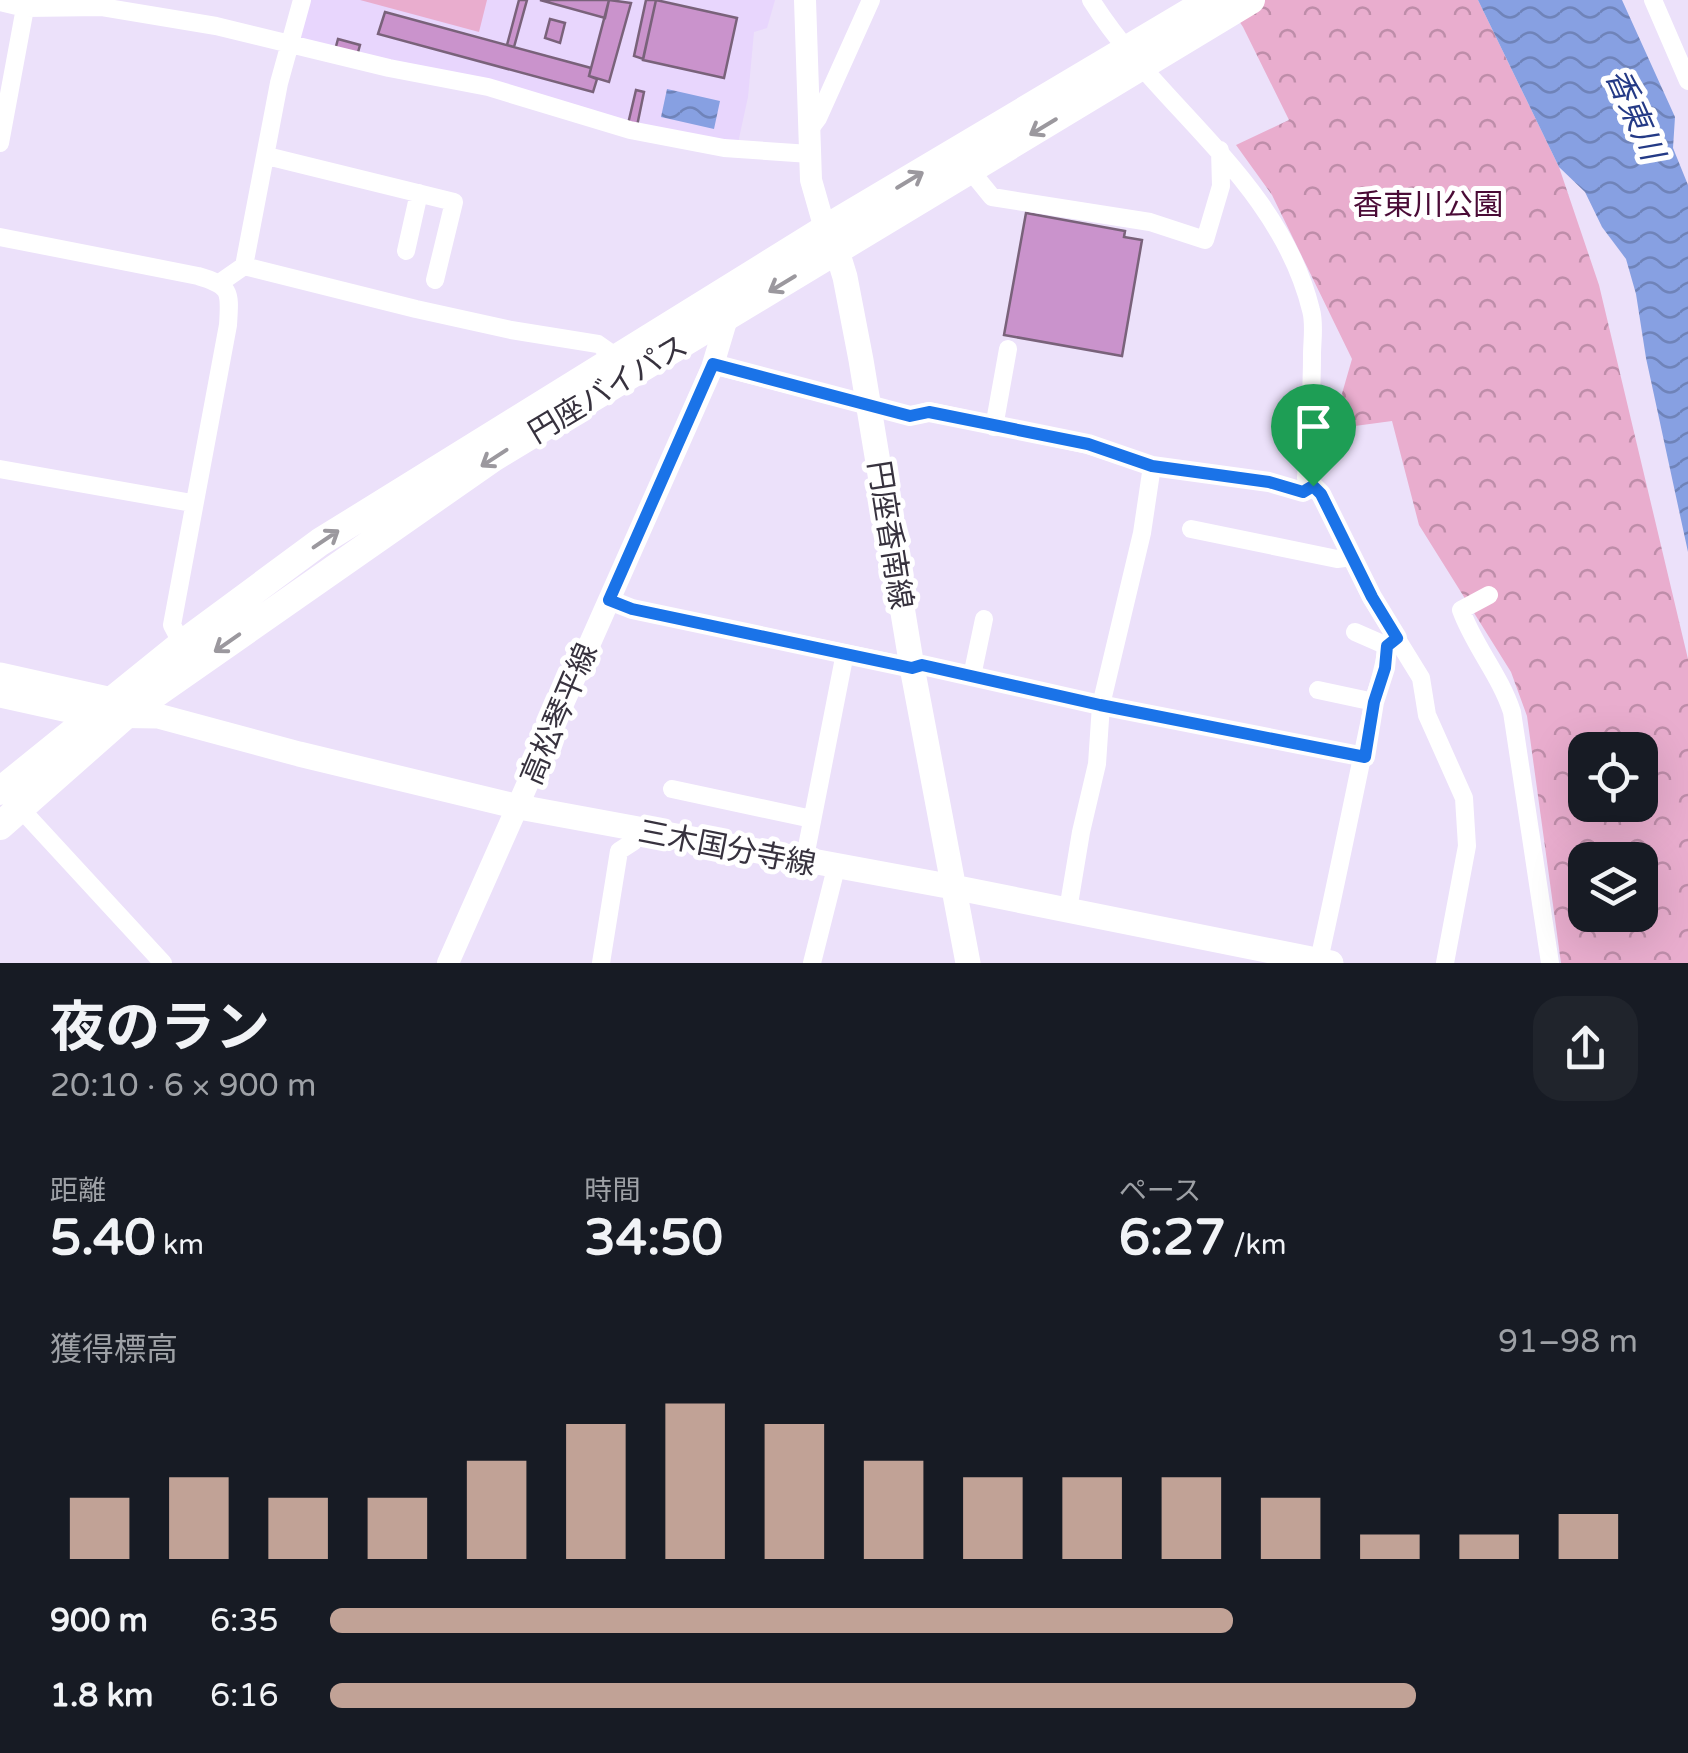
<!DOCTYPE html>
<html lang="ja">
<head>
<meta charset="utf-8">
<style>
	:root { --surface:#171b24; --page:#20242c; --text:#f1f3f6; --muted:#9ea1a6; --accent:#c1a296 }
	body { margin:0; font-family:"Varela Round","Noto Sans JP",sans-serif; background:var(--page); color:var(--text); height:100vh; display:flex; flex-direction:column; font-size:38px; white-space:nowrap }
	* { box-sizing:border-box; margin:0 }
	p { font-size:32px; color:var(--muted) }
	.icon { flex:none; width:55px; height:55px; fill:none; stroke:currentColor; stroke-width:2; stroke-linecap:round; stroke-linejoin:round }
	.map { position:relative; height:963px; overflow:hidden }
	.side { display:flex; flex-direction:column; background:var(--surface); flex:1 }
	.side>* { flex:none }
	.fabs { position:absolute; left:1568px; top:732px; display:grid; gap:20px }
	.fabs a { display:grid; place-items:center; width:90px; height:90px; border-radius:20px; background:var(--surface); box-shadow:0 10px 40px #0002; font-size:50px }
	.pin { position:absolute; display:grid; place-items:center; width:85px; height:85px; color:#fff; margin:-102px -42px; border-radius:50% 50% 50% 0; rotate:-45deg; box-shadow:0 0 10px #0007 }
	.pin .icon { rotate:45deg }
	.round { display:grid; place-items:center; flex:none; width:105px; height:105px; border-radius:30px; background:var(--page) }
	.head { display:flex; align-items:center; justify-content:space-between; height:170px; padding:0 50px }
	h1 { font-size:55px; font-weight:700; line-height:75px }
	.stats { display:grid; grid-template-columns:repeat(3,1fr); gap:15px; height:170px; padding:10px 50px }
	.stats div { display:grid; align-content:center }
	.stats b { font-size:50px; font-weight:700 }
	.stats small { font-size:28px; font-weight:400 }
	.stats p { font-size:28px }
	.chart { height:280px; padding:20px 50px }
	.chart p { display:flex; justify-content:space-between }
	.chart svg { width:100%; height:180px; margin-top:10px; stroke:var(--accent); stroke-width:6 }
	ul { padding:0 50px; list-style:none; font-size:32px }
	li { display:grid; grid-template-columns:160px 120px 1fr; align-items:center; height:75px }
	li i { height:25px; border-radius:12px; background:var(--accent) }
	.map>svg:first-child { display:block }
</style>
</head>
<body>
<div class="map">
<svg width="1688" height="963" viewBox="0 0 1688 963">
	<defs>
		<pattern id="forest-crowns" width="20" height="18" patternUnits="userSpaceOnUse" patternTransform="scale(2.5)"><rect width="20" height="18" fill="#e9adce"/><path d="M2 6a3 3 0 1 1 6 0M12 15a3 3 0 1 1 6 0" fill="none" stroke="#be8da9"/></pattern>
		<pattern id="water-waves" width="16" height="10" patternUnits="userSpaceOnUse" patternTransform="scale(2.5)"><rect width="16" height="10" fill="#87a0e2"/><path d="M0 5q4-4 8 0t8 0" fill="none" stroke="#6f83b9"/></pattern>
	</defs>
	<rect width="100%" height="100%" fill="#ece1fa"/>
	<path fill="#e8d6fd" d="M306,0H775L767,28L754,32L748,97L738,143L630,126L297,43Z"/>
	<path fill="#e9adce" d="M360,0H487L479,32Z"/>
	<path fill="url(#forest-crowns)" fill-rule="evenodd" d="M1225,0H1478L1559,167L1599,285L1688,659V963H1561L1527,716L1511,672L1419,525L1392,421L1340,428L1341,397L1352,359L1272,195L1236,145L1289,120L1243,27ZM1585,750H1640V805H1585ZM1585,860H1640V915H1585Z"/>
	<path fill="url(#water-waves)" d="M1478,0H1622L1675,117L1673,148L1688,185V552L1646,358L1636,294L1626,259L1602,227L1585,192L1559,167Z
		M667,89L720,101L714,129L661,117Z"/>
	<path fill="#ca93cc" stroke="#79627a" stroke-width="2.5" d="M519,0H527L514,47L507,45Z
		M540,0H609L605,18Z
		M609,0L631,3L609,82L589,76Z
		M646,0H656L643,59L634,56Z
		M656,0L737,18L724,78L643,60Z
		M385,12L591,68L589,76L597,79L593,92L378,34Z
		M550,19L565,23L560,43L545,38Z
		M338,39L360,45L357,56L335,50Z
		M636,90L644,92L637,126L628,124Z
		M1026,213L1125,231L1124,237L1142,240L1122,356L1004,335Z"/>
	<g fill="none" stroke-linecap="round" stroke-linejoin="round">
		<path stroke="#fff" stroke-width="18" d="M1091,0C1158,107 1279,180 1311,310C1315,324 1312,341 1312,355C1312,397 1309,437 1306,478L1321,495L1371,597L1421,678L1427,715L1464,798L1467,846L1445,963
			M1653,0L1688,81
			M0,2L25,8L102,7L216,26L389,68L488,87L630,130L724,148L810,154
			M809,130L818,118L871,0
			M0,143L25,8L31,3
			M267,156L454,202L435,280
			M970,170L992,197L1150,222L1205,240L1221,186L1220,150
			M0,237L198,276C232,286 230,292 228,325L172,625L182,644
			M406,251L419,193
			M244,266L416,309L511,330L598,344L618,358
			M221,282L244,266L279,83L302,0
			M713,365L910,416L929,411L1088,445L1152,466L1269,482L1303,492L1313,486
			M994,427L1008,349
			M0,469L192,503
			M1191,529L1337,559L1352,557
			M1489,595L1461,610C1474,646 1500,675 1512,712L1550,963
			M609,600L631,609L912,667L923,665L1101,705L1365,757
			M1355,632L1387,646
			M972,676L984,619
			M1318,690L1374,702
			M672,789L812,819
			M20,808L163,963
			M804,862L845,653
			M1068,910L1081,832L1097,764L1101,705L1142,533L1152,466
			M1319,960C1338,875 1355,790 1373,705C1378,684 1385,667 1387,646L1397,638
			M601,963L619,851L633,842L637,831
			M812,963L836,868"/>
		<path stroke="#fff" stroke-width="22" d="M805,0L811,180L825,229
			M448,963L712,368L727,318L724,310"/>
		<path stroke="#fff" stroke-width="25" d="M828,233L837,251L845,277L861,360L912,667L968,963
			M0,675L112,700L124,710
			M0,695L91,715L158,716L299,754L519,807L953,887L1331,963"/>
		<path stroke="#fff" stroke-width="28" d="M0,791L182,644L320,542L825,229L1210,0
			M0,826L128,713L493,458L1251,0"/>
	</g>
	<defs><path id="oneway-shaft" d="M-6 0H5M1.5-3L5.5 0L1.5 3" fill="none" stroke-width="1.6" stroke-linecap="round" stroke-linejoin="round" transform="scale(2.5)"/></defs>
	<g stroke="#9b989e">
		<use href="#oneway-shaft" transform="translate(1043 127) rotate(149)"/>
		<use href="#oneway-shaft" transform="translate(910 180) rotate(-31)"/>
		<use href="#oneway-shaft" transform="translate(782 284) rotate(149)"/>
		<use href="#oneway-shaft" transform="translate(494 458) rotate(147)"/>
		<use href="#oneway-shaft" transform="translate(326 539) rotate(-34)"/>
		<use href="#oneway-shaft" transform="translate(227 643) rotate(145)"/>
	</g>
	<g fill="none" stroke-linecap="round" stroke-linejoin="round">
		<g stroke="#fff" stroke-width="20">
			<path id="route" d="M713,364L910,416L929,412L1088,444L1152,466L1269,482L1303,492L1313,486L1321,494L1372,597L1397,638L1387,646L1385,668L1374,702L1365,757L1100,705L922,665L912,668L632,609L609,600Z"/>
		</g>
		<use href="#route" stroke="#1a73e8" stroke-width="12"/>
	</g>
	<g text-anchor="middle" stroke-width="10" stroke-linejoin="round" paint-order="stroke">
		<g font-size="30" fill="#4a0b36" stroke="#fff">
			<text x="1428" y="215">香東川公園</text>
		</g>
		<g font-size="30" fill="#37323e" stroke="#fff">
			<text transform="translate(608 389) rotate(-31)" y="10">円座バイパス</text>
			<text transform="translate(890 535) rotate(81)" y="10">円座香南線</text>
			<text transform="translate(559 714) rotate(-67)" y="10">高松琴平線</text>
			<text transform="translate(727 848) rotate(11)" y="10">三木国分寺線</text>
		</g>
		<g font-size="32" font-style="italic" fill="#243a86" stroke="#fff">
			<text transform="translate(1635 114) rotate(66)" y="11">香東川</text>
		</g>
	</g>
</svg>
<div class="fabs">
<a><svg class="icon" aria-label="locate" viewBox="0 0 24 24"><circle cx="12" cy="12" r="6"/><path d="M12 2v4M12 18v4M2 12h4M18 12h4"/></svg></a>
<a><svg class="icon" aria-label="layers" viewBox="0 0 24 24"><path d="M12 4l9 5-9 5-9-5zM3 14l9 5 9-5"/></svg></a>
</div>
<div class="pin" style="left:1313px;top:486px;background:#1e9e55"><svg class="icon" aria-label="arrive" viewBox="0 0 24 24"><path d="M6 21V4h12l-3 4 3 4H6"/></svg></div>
</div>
<section class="side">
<div class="head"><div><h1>夜のラン</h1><p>20:10 · 6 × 900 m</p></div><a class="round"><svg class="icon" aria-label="share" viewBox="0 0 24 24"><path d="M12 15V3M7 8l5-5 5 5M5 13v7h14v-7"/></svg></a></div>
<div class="stats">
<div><p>距離</p><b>5.40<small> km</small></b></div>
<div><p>時間</p><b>34:50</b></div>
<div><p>ペース</p><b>6:27<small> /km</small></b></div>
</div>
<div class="chart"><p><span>獲得標高</span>91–98 m</p>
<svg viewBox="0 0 160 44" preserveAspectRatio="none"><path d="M5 44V29M15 44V24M25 44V29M35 44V29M45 44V20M55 44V11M65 44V6M75 44V11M85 44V20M95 44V24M105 44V24M115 44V24M125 44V29M135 44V38M145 44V38M155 44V33"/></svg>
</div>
<ul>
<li><b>900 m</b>6:35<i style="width:69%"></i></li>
<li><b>1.8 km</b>6:16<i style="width:83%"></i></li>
</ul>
</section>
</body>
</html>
